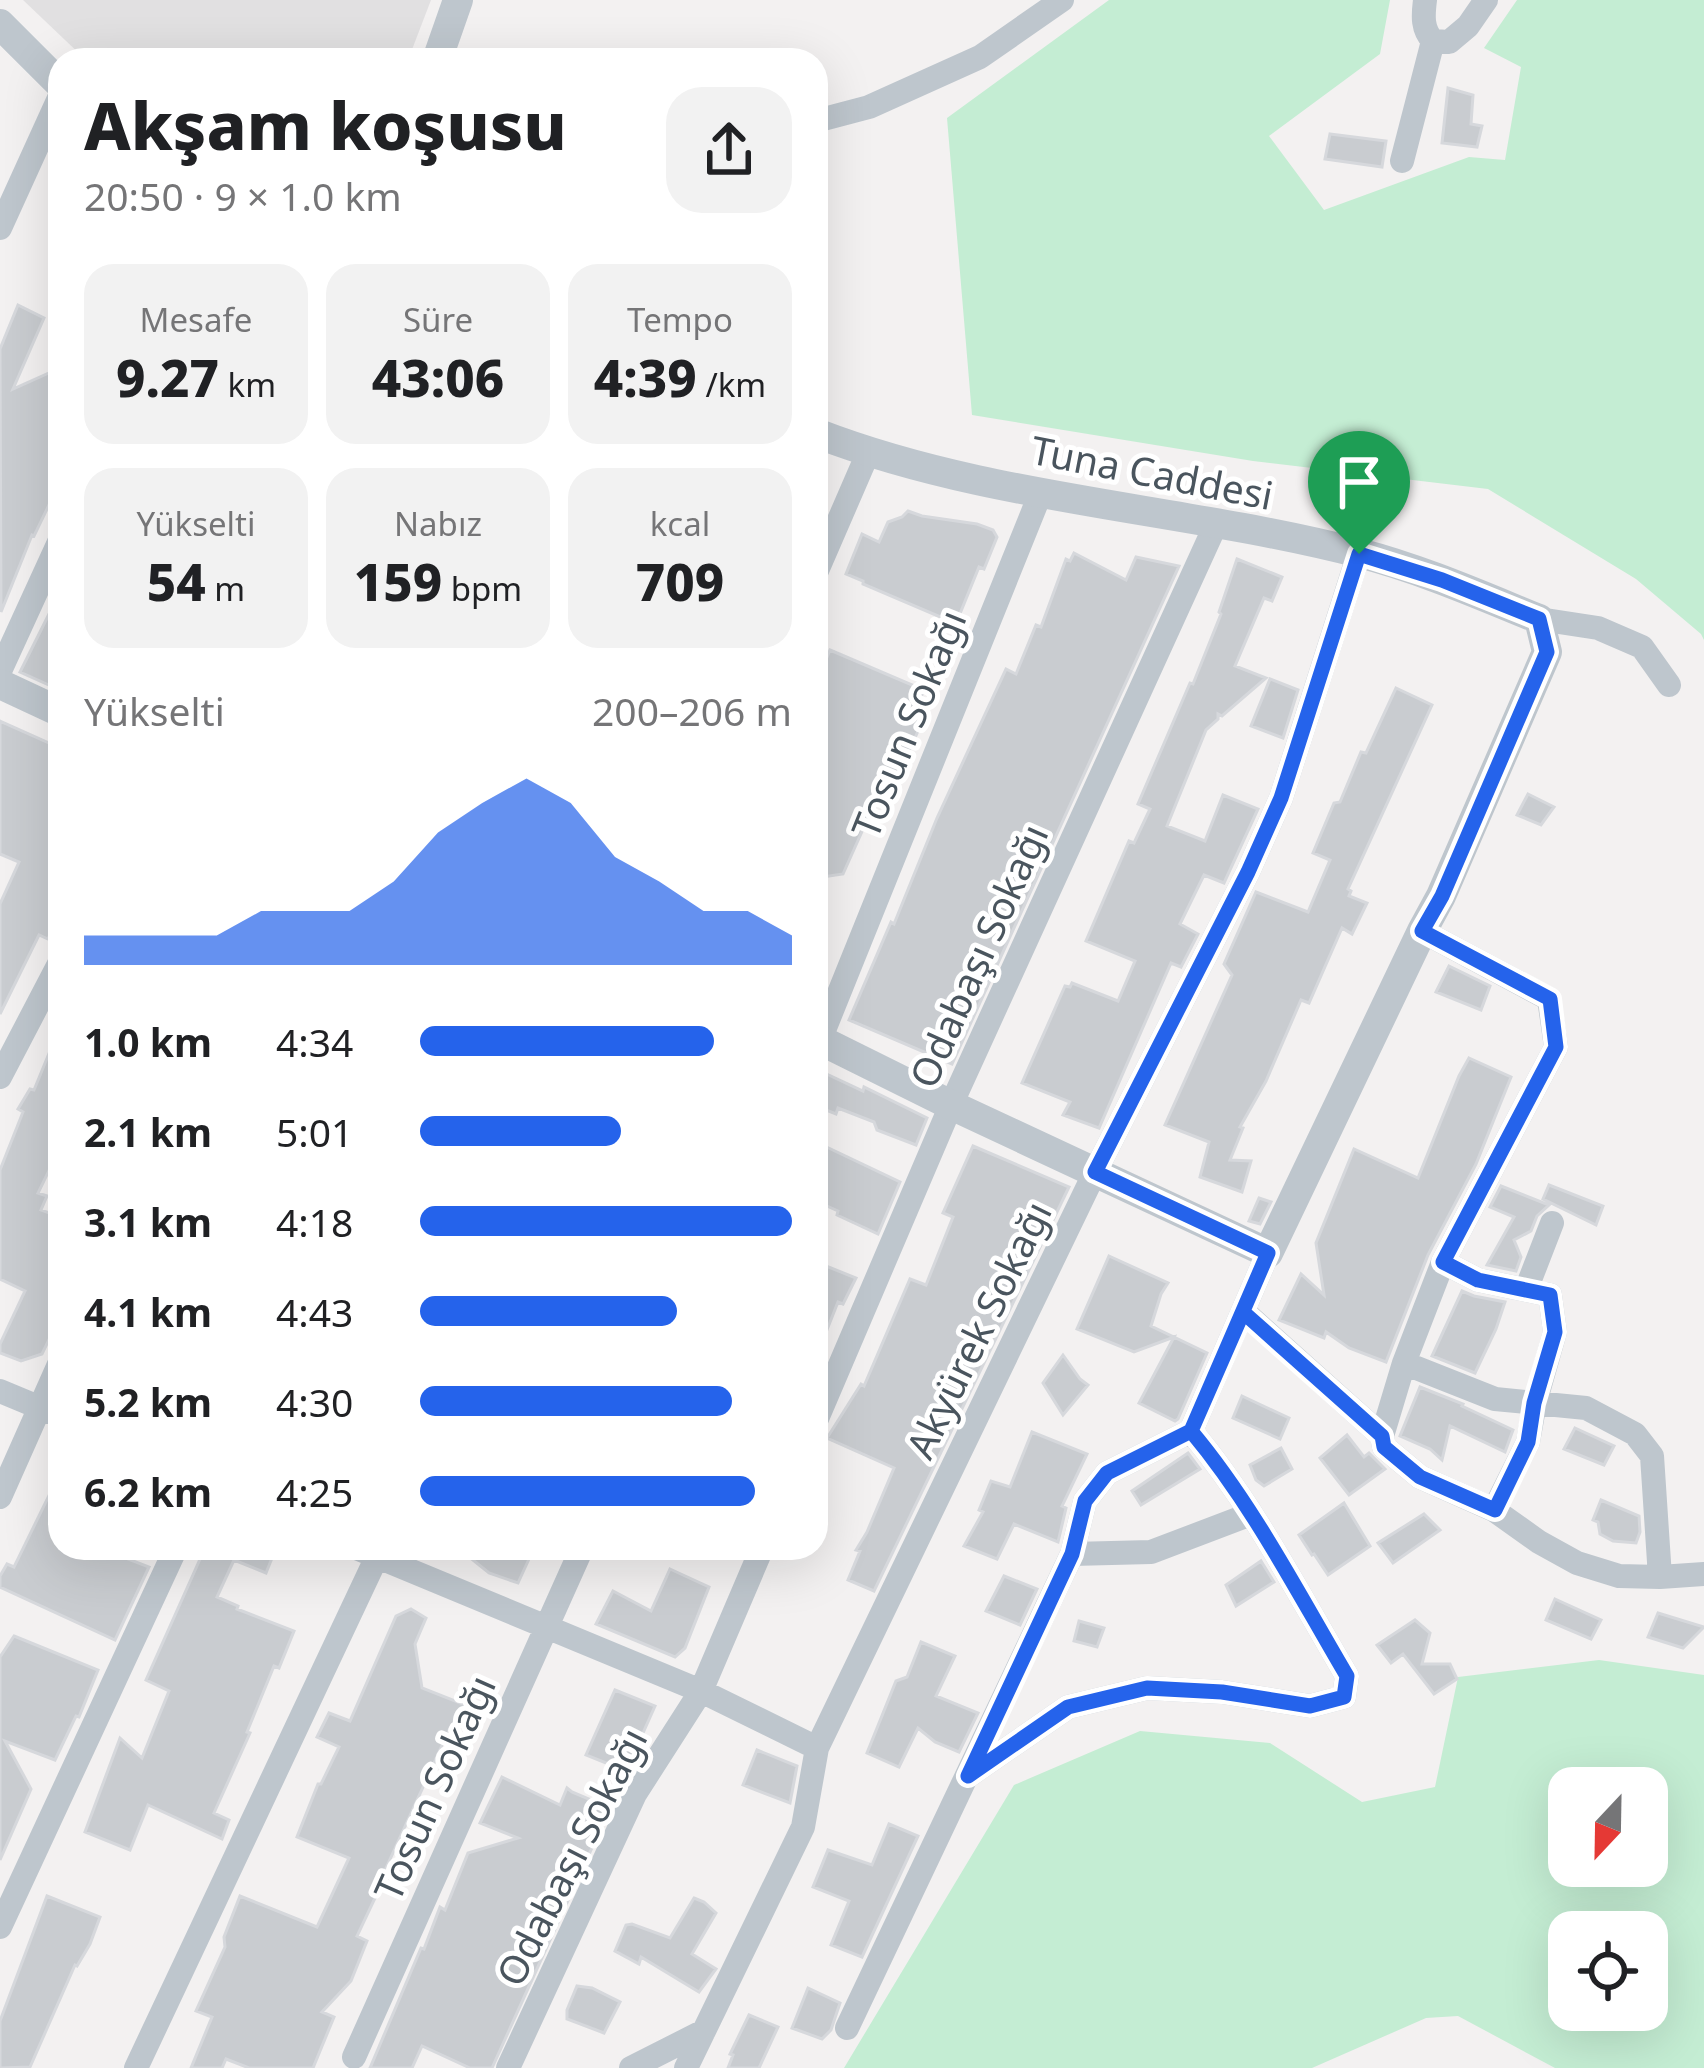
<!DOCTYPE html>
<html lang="tr">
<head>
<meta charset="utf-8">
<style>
	:root { --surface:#fff; --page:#f2f2f2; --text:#202124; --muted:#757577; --accent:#2563eb }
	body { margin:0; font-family:"Noto Sans",sans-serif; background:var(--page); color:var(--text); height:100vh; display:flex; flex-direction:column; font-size:45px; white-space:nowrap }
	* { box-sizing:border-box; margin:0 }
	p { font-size:39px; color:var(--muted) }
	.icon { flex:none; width:66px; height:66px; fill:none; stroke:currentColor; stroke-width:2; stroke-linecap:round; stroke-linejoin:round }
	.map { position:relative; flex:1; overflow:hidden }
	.sheet { position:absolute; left:48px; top:48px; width:780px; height:1512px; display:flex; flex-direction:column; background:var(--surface); border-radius:36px; box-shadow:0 12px 48px #0002 }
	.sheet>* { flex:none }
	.needle { width:78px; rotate:202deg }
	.buttons { position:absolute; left:1548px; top:1767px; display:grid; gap:24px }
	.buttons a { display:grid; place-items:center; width:120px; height:120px; border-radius:24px; background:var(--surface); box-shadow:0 12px 48px #0002; font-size:60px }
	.pin { position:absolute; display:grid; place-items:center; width:102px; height:102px; color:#fff; margin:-123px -51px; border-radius:50% 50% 50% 0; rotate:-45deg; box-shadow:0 0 12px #0007 }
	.pin .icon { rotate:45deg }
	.round { display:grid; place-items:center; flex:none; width:126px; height:126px; border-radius:36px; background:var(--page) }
	.overview { display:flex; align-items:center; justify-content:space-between; height:204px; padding:0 36px }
	h1 { font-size:66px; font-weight:800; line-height:90px }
	.metrics { display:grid; grid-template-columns:repeat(3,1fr); gap:18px; height:204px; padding:12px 36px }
	.metrics div { display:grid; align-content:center; border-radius:30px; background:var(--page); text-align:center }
	.metrics b { font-size:51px; font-weight:800 }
	.metrics small { font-size:33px; font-weight:400 }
	.metrics p { font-size:33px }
	.chart { height:336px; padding:24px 36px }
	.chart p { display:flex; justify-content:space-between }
	.chart svg { width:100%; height:216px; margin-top:12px; fill:var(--accent); opacity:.7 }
	ul { padding:0 36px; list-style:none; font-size:39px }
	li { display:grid; grid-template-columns:192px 144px 1fr; align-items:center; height:90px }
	li i { height:30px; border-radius:15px; background:var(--accent) }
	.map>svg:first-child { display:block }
</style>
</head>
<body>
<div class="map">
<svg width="1704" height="2068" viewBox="0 0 1704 2068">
	<rect width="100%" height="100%" fill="#f3f1f1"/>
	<path fill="#e1e0e1" d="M23,0H431L408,60H86Z"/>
	<path fill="#c4edd3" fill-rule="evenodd" d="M1109,0H1390L1380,54L1269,136L1324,210L1469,157L1505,160L1521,67L1484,48L1517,0H1704V640L1701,634L1636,579L1488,489L1253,461L972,415L947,118Z
		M1599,1660L1704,1675V2068H1555L1458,2016L1426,2018L1312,2068H844L1014,1785L1140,1731L1270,1743L1362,1802L1435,1787L1458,1677ZM1647,1788V1866H1569V1788ZM1647,1932V2010H1569V1932Z"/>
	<path fill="#c9ccd0" stroke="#d6d8dc" stroke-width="3" d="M1448,88L1473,95L1471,124L1482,126L1477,147L1442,143Z
		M1330,134L1386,141L1382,167L1325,159Z
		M18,305L44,318L13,389L60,368V482L34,536L32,535L1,612L0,349Z
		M1355,477L1375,480L1368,508L1357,504L1353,512L1331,505L1338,480L1351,485Z
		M908,511L922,516L977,524L993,530L997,537L984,569L979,567L959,616L952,622L863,584V581L846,574L862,534L879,542L888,522L902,517Z
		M1074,553L1126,580L1136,557L1179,566L952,1064L849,1020L891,922L894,924L937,818L1006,669L1016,674L1036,625L1041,627L1066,559L1070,561Z
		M1237,559L1282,577L1272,601L1264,598L1235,666L1266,678L1222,716L1218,714V719L1206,730L1167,826L1205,841L1223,795L1258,809L1224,883L1204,875L1180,924L1198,934L1181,967L1171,963L1099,1128L1063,1115L1070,1102L1022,1083L1065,986L1070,987L1072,983L1118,1001L1135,961L1086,941L1129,841L1134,843L1150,809L1138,804L1190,683L1193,684L1221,614L1219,612Z
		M60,592V690L20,672Z
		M830,650L924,690L913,716L923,720L895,782L886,778L843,874L816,878V684Z
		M1270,679L1298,690L1283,738L1251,726Z
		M1396,688L1432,705L1348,889L1351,891L1349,896L1367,903L1352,934L1342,928L1309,1003L1301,1000L1266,1081L1240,1127L1243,1128L1230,1160L1251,1161L1242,1192L1200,1177L1209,1142L1165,1125L1232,975L1224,964L1256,892L1308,912L1330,860L1313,853L1334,803L1340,802L1361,752L1366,753Z
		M0,721L60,748V911L48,939L39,935L0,1014V904L19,862L0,854Z
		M1528,794L1554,807L1541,825L1517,815Z
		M1449,966L1490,986L1481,1010L1436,992Z
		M59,1029L60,1148L38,1193L47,1196L41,1210L60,1217V1317L42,1354L21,1361L0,1353V1344L25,1291L0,1279V1170L23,1112L18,1109L30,1089L34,1090Z
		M1469,1058L1511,1077L1476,1164L1428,1255L1386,1362L1349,1348L1326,1332L1324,1338L1279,1320L1301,1274L1324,1295L1316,1243L1354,1149L1418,1178L1459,1076Z
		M816,1069L863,1091L864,1087L927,1118L916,1145L877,1130L874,1122L838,1108L836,1114L816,1106Z
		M816,1142L900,1182L878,1234L837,1215L838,1211L816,1201Z
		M973,1146L1069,1187L874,1591L848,1580L860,1551L856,1550L867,1532L894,1468L827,1438L861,1384L864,1386L910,1279L926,1285L953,1217L943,1213Z
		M1549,1185L1603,1206L1596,1225L1543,1199Z
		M1501,1186L1549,1205L1537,1216L1531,1231L1514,1240L1521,1257L1516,1271L1487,1265L1514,1217L1490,1207Z
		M1259,1198L1271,1202L1260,1224L1249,1221Z
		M1109,1256L1168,1283L1161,1294L1151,1326L1207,1353L1178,1419L1175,1421L1139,1403L1174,1337L1134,1352L1077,1329Z
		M816,1262L856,1278L843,1304L838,1302L817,1355Z
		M1462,1291L1474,1296L1505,1302L1496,1329L1475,1373L1432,1356Z
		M1063,1355L1080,1379L1088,1385L1063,1415L1043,1383Z
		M1420,1387L1463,1404L1462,1406L1513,1430L1505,1452L1450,1426L1442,1460L1430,1449L1400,1436Z
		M1242,1396L1289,1418L1280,1439L1233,1418Z
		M1575,1428L1614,1446L1604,1465L1564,1449Z
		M1032,1432L1087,1454L1062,1506L1066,1508L1058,1542L1014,1524L997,1559L964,1546L983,1512L979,1510L991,1481L1010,1487Z
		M1347,1435L1364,1457L1369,1453L1385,1469L1349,1495L1320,1458Z
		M1281,1448L1292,1469L1264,1486L1256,1480L1250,1465Z
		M1188,1453L1200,1469L1141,1505L1132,1491Z
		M60,1473V1548H100L149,1567L115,1640L0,1587V1576L7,1564L14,1567Z
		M1601,1500L1639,1516L1640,1532L1636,1543L1613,1541L1600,1534L1598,1522L1593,1520Z
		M1344,1503L1370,1546L1328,1575L1314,1554L1312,1555L1299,1535Z
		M1424,1514L1440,1530L1393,1563L1378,1543Z
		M205,1548H276L266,1573L234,1560L217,1597L238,1606L237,1609L294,1631L279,1668L274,1666L247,1732L250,1733L214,1813L229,1820L222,1839L148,1805L130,1850L85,1832L120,1738L142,1758L169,1691L146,1680Z
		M458,1548H534L518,1583L489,1573Z
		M1261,1561L1274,1582L1236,1606L1226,1585Z
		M670,1569L709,1587L685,1648L675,1657L596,1624L613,1591L651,1611Z
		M1004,1576L1037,1589L1020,1625L986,1611Z
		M1555,1599L1601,1620L1591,1639L1546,1620Z
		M411,1609L426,1618L415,1644L422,1688L468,1706L458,1731L450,1728L382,1877L384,1879L357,1936L367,1941L351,1981L322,2012L334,2017L313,2068H249L226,2059L222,2068H191L212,2017L196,2011L225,1947L224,1937L240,1896L317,1927L349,1858L297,1837L318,1784H321L339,1747L317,1737L329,1713L350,1721L396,1616Z
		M1658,1613L1704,1627L1683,1648L1648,1637Z
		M1415,1620L1430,1633L1422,1664H1450L1457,1679L1434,1694L1403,1654L1391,1663L1377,1645Z
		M1079,1621L1104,1628L1097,1647L1074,1641Z
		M14,1636L98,1670L79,1717L76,1716L55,1760L5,1741L31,1789L0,1860V1657Z
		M921,1642L955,1656L936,1696L978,1713L959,1752L935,1742L918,1728L899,1767L867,1753L896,1681L907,1677Z
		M615,1690L655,1706L626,1771L586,1755Z
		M757,1750L797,1766L790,1803L743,1785Z
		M502,1777L560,1805L567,1788L572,1792L610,1808L492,2068H470L422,2046L412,2068H370L421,1948L424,1949L440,1907L445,1910L468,1853L518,1838L480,1823Z
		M889,1824L918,1836L862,1957L831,1945L849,1901L813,1887L828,1850L872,1865Z
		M47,1896L100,1917L90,1944L77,1966L75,1965L30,2067L0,2068V2021Z
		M694,1898L704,1902L716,1913L692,1954L716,1969L699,1992L641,1957L639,1964L615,1951L626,1925L632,1924L670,1938Z
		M577,1986L592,1988L620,2002L604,2033L567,2019V2010Z
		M808,1988L840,2003L831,2030L822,2039L792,2028Z
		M749,2015L778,2027L759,2068H728L733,2055L730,2054Z"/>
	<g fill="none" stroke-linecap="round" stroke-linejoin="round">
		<path stroke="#bec6cd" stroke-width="24" d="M1425,0C1423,16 1422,29 1433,41
			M1433,41L1449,42L1468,26L1486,0
			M816,121L869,107L980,57L1062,0
			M1402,161L1433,41
			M0,228L60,96
			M816,573L868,453
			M1539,619L1598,628L1642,647L1669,685
			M0,671L60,540
			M816,1050L1041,492
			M0,1077L60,962
			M1443,1262L1478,1280L1550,1295L1555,1332L1535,1403L1528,1442L1494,1510
			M1526,1290L1552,1223
			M1243,1311L1382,1436L1384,1447L1420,1477L1494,1510L1539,1542L1577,1563L1619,1576L1660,1577L1704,1574
			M1404,1363L1495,1399L1586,1408L1635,1434L1652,1456L1660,1577
			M0,1391L60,1416
			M816,1421L951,1105L1216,524
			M1382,1436L1404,1363L1443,1262L1556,1047L1549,999L1422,931
			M0,1497L60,1362
			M356,1548L701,1691L817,1748
			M1072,1554L1151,1552L1251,1514
			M968,1776L1068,1707L1147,1688L1222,1692L1310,1706L1344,1697L1347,1676C1298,1593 1253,1505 1191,1431L1268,1253
			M0,1927L176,1548
			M847,2028L1072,1554L1085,1501L1107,1473L1191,1431
			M354,2057L582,1548
			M136,2068L381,1548
			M508,2068L635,1794L701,1691L762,1548
			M631,2068L704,2031
			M686,2068L803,1827L817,1748L1095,1172L1248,872L1281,798L1359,553"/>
		<path stroke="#bec6cd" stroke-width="30" d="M0,24L60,84
			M437,60L458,0
			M816,433C989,500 1180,507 1359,553C1421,569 1480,595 1539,619L1547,652L1441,896L1422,931L1268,1253L951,1105L816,1038
			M0,684L60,712"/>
	</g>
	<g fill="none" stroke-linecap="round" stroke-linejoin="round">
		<g stroke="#fff" stroke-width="24">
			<path id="route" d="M1359,554L1281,798L1248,872L1095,1172L1268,1253L1191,1431C1253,1505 1298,1593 1347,1676L1344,1697L1310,1706L1222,1692L1147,1688L1068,1707L968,1776L1072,1554L1085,1501L1107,1473L1191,1431L1243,1312L1382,1436L1384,1447L1420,1477L1495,1510L1528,1442L1534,1403L1555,1332L1550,1295L1478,1280L1443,1262L1556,1047L1550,999L1422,931L1442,896L1547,652L1539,619L1442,580L1359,554"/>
		</g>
		<use href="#route" stroke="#2563eb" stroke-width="15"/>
	</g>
	<g text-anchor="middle" stroke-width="10" stroke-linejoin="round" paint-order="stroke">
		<g font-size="39" fill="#4a555e" stroke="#fff">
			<text transform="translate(1152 473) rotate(11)" y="14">Tuna Caddesi</text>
			<text transform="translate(909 724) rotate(-68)" y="14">Tosun Sokağı</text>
			<text transform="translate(979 956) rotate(-66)" y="14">Odabaşı Sokağı</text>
			<text transform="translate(979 1330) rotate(-64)" y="14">Akyürek Sokağı</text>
			<text transform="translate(435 1788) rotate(-66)" y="14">Tosun Sokağı</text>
			<text transform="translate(572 1857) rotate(-63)" y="14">Odabaşı Sokağı</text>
		</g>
	</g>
</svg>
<div class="buttons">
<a><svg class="needle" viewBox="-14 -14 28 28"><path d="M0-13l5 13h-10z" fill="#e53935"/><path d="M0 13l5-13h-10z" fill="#757577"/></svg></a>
<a><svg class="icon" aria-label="locate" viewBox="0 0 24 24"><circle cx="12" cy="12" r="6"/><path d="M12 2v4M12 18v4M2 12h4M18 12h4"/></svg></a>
</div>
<div class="pin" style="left:1359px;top:554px;background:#1e9e55"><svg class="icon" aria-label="arrive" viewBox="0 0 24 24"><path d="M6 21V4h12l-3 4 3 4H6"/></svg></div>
<section class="sheet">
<div class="overview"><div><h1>Akşam koşusu</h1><p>20:50 · 9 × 1.0 km</p></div><a class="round"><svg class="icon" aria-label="share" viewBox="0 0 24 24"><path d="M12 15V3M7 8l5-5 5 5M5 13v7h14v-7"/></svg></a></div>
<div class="metrics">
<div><p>Mesafe</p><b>9.27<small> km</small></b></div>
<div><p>Süre</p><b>43:06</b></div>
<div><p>Tempo</p><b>4:39<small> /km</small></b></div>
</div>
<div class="metrics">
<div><p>Yükselti</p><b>54<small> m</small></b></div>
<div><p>Nabız</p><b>159<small> bpm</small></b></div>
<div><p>kcal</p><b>709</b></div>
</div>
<div class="chart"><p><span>Yükselti</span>200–206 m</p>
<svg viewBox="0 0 160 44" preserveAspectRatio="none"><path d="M0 44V38L10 38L20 38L30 38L40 33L50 33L60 33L70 27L80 17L90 11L100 6L110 11L120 22L130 27L140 33L150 33L160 38V44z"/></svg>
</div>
<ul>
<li><b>1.0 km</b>4:34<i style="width:79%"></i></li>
<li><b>2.1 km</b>5:01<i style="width:54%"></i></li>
<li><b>3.1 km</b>4:18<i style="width:100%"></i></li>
<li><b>4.1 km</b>4:43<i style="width:69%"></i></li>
<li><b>5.2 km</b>4:30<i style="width:84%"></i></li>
<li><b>6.2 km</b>4:25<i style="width:90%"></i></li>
</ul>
</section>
</div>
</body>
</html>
